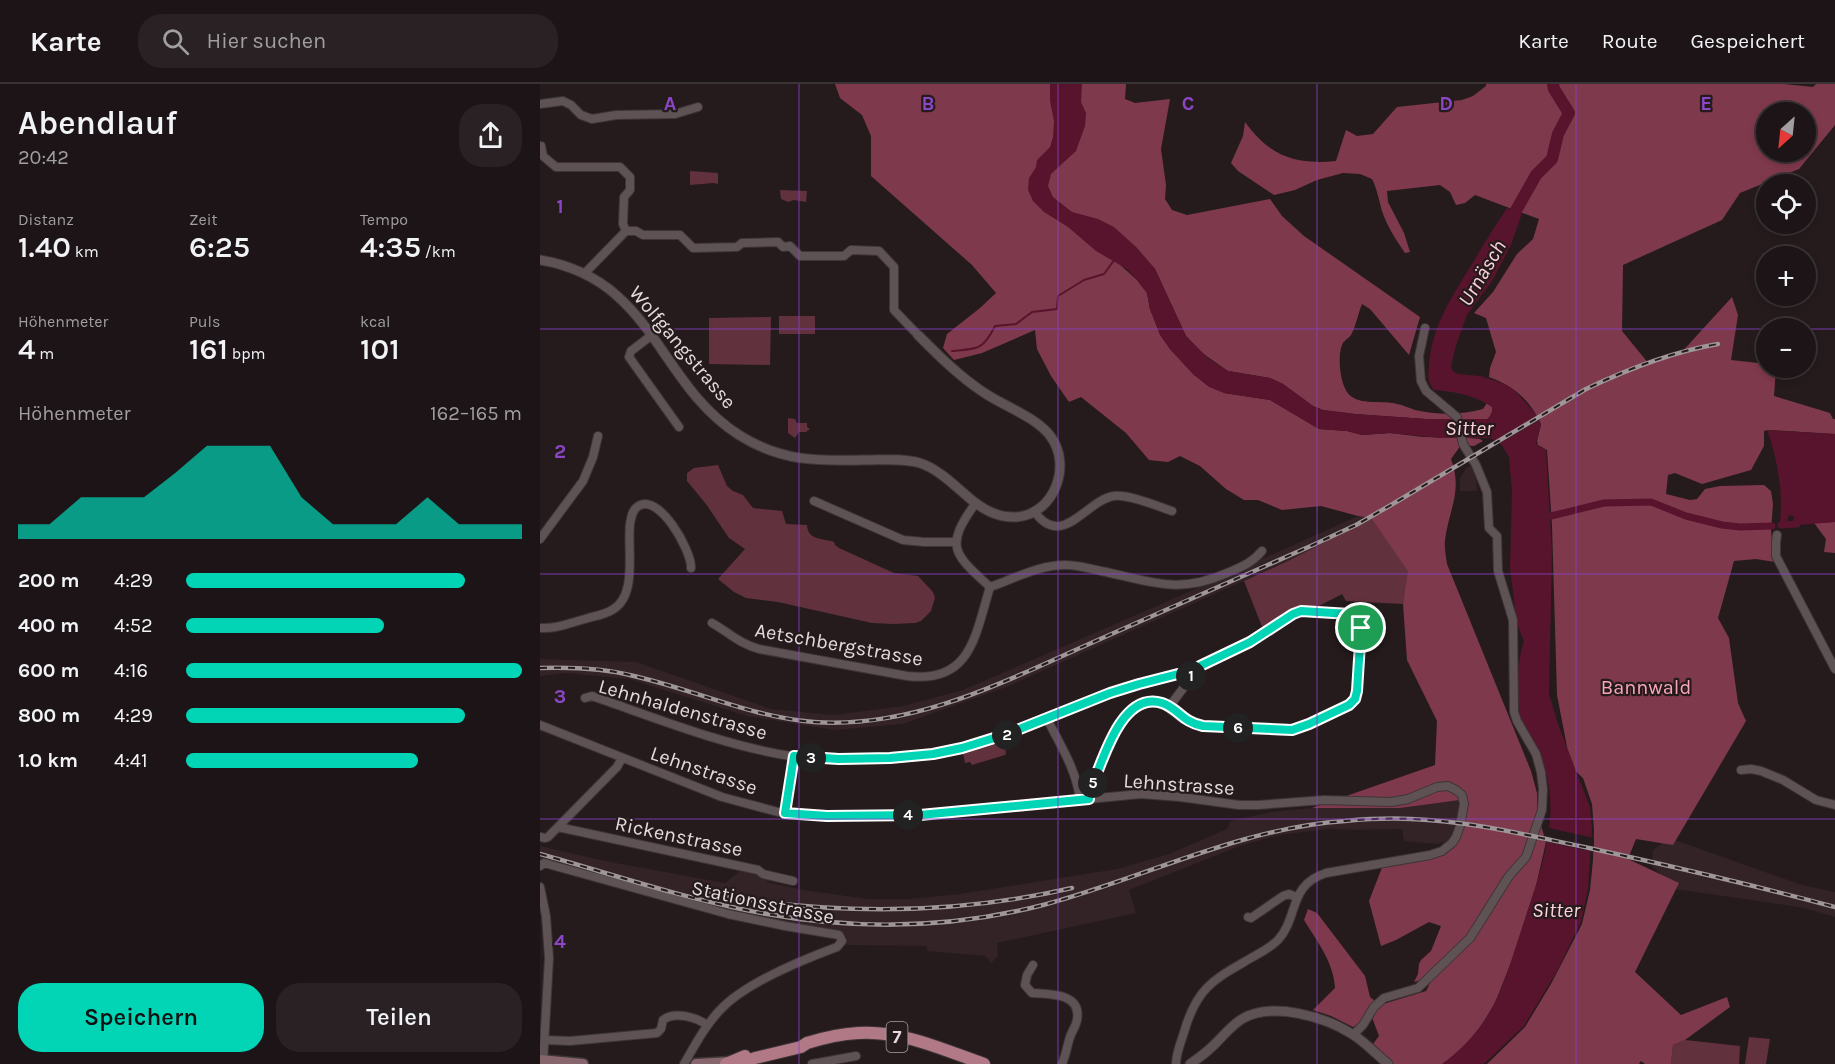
<!DOCTYPE html>
<html lang="de">
<head>
<meta charset="utf-8">
<style>
	:root { --surface:#1c1416; --page:#292123; --text:#f1f3f6; --muted:#a09ea1; --line:#3a3335; --accent:#01d5b6 }
	body { margin:0; font-family:Karla,sans-serif; background:var(--page); color:var(--text); height:100vh; display:flex; flex-direction:column; font-size:22px; white-space:nowrap }
	* { box-sizing:border-box; margin:0 }
	p { font-size:20px; color:var(--muted) }
	.icon { flex:none; width:33px; height:33px; fill:none; stroke:currentColor; stroke-width:2; stroke-linecap:round; stroke-linejoin:round }
	.map { position:relative; flex:1; overflow:hidden }
	.details { display:flex; flex-direction:column; background:var(--surface); width:540px }
	.details>* { flex:none }
	.needle { width:39px; rotate:207deg }
	.fabs { position:absolute; left:1216px; top:18px; display:grid; gap:12px }
	.fabs a { display:grid; place-items:center; width:60px; height:60px; border-radius:50%; background:var(--surface); box-shadow:0 3px 9px #0003,0 0 0 2px var(--line); font-size:30px }
	.pin { position:absolute; display:grid; place-items:center; width:51px; height:51px; color:#fff; margin:-26px; border:3px solid #fff; border-radius:50%; box-shadow:0 2px 6px #0007 }
	.km { position:absolute; width:30px; height:30px; margin:-15px; border-radius:50%; background:#222; color:#fff; font-size:16px; line-height:30px; text-align:center }
	.round { display:grid; place-items:center; flex:none; width:63px; height:63px; border-radius:24px; background:var(--page) }
	.summary { display:flex; align-items:center; justify-content:space-between; height:102px; padding:0 18px }
	h1 { font-size:33px; font-weight:600; line-height:45px }
	.stats { display:grid; grid-template-columns:repeat(3,1fr); gap:9px; height:102px; padding:6px 18px }
	.stats div { display:grid; align-content:center }
	.stats b { font-size:30px; font-weight:600 }
	.stats small { font-size:16px; font-weight:400 }
	.stats p { font-size:16px }
	.chart { height:168px; padding:12px 18px }
	.chart p { display:flex; justify-content:space-between }
	.chart svg { width:100%; height:108px; margin-top:6px; fill:var(--accent); opacity:.7 }
	.primary-button { display:flex; gap:12px; margin-top:auto; padding:12px 18px }
	.primary-button a { flex:1; height:69px; border-radius:24px; background:var(--accent); color:#111; font-size:24px; font-weight:600; line-height:69px; text-align:center }
	.primary-button a+a { background:var(--page); color:var(--text) }
	ul { padding:0 18px; list-style:none; font-size:20px }
	li { display:grid; grid-template-columns:96px 72px 1fr; align-items:center; height:45px }
	li i { height:15px; border-radius:8px; background:var(--accent) }
	header { display:flex; align-items:center; gap:36px; box-sizing:border-box; height:84px; padding:0 30px; background:var(--surface); border-bottom:2px solid var(--line) }
	header strong { font-size:28px }
	nav { display:flex; gap:33px; margin-inline-start:auto; font-size:21px }
	.search { width:420px; height:54px; background:var(--page); display:flex; align-items:center; gap:15px; box-sizing:border-box; padding:0 21px; border-radius:24px; color:var(--muted); font-size:22px }
	main { display:flex; flex:1; min-height:0 }
	.map>svg:first-child { display:block }
</style>
</head>
<body>
<header>
<strong>Karte</strong>
<div class="search"><svg class="icon" aria-label="search" viewBox="0 0 24 24"><circle cx="10" cy="10" r="6"/><path d="M15 15l6 6"/></svg>Hier suchen</div>
<nav><a>Karte</a><a>Route</a><a>Gespeichert</a></nav>
</header>
<main>
<section class="details">
<div class="summary"><div><h1>Abendlauf</h1><p>20:42</p></div><a class="round"><svg class="icon" aria-label="share" viewBox="0 0 24 24"><path d="M12 15V3M7 8l5-5 5 5M5 13v7h14v-7"/></svg></a></div>
<div class="stats">
<div><p>Distanz</p><b>1.40<small> km</small></b></div>
<div><p>Zeit</p><b>6:25</b></div>
<div><p>Tempo</p><b>4:35<small> /km</small></b></div>
</div>
<div class="stats">
<div><p>Höhenmeter</p><b>4<small> m</small></b></div>
<div><p>Puls</p><b>161<small> bpm</small></b></div>
<div><p>kcal</p><b>101</b></div>
</div>
<div class="chart"><p><span>Höhenmeter</span>162–165 m</p>
<svg viewBox="0 0 160 44" preserveAspectRatio="none"><path d="M0 44V38L10 38L20 27L30 27L40 27L50 17L60 6L70 6L80 6L90 27L100 38L110 38L120 38L130 27L140 38L150 38L160 38V44z"/></svg>
</div>
<ul>
<li><b>200 m</b>4:29<i style="width:83%"></i></li>
<li><b>400 m</b>4:52<i style="width:59%"></i></li>
<li><b>600 m</b>4:16<i style="width:100%"></i></li>
<li><b>800 m</b>4:29<i style="width:83%"></i></li>
<li><b>1.0 km</b>4:41<i style="width:69%"></i></li>
</ul>
<div class="primary-button"><a>Speichern</a><a>Teilen</a></div>
</section>
<div class="map">
<svg width="1295" height="980" viewBox="0 0 1295 980">
	<rect width="100%" height="100%" fill="#251b1d"/>
	<path fill="#332226" d="M933,381L936,387L937,407H920V394L926,384Z
		M818,432L831,434L748,477L469,602L363,640L295,646L207,632L89,595L26,589L0,592V575L96,578L231,625L294,631L363,622L423,606L626,518Z
		M920,715L914,750L909,757L896,760L864,757L862,745L817,746L788,745L738,751L700,762L589,806L596,829L457,859L458,872L451,879L445,872L388,867L386,862L308,861L302,857L299,851L245,842L4,779L0,773V762L65,777L185,799L200,787L227,793V798L263,806L328,815H369L420,810L577,785L629,770L687,745L691,737L731,728L772,724H860Z
		M1129,754L1262,801L1295,808V833L1259,823L1135,805L1111,781L1113,766Z"/>
	<path fill="#62313e" d="M150,87L178,89V100L173,99L150,101Z
		M240,106L267,107L266,118L254,116L248,118L241,115Z
		M239,232H275V250H239Z
		M231,233L230,281L169,280V234Z
		M248,334L255,335L257,339H267V343L270,345L266,348H259L255,354L248,349Z
		M178,381L187,402L193,407L203,411L213,424L242,427L246,440L267,441C268,457 283,454 294,458L295,461L299,464L354,489L378,492L393,508L395,514L391,527L381,537L375,539L353,540L332,539L238,518L206,514L194,508L178,495L205,465L189,454L166,420L147,397V389L154,384Z
		M831,434L869,487L863,520L806,517L802,510L775,524L757,522L723,545L704,497L748,477Z
		M464,658L466,669L465,671L432,681L430,678L425,679L423,669Z
		M1209,953L1230,955L1226,980H1205Z
		M1145,956L1200,962L1199,980H1131L1133,961Z"/>
	<path fill="#7f394d" fill-rule="evenodd" d="M295,0H586L585,15L595,19L630,15L621,65L626,101L625,115L632,126L647,131L730,115L742,132L764,152L880,233L869,271L830,225L822,220C818,230 816,242 811,251C808,255 803,257 802,261C797,273 800,306 812,313C824,321 844,316 857,320C863,321 869,324 875,326C896,331 922,331 943,325L947,319L952,323C953,329 950,335 944,336L886,335L815,330L783,326L773,322L743,300L730,294L688,287L662,269L646,252L615,185L595,162L578,179L597,196L607,209L610,225L620,250L630,265L654,291L684,309L730,316L779,345L807,347L822,351L850,349L883,353L929,354L940,355L943,357L934,362L921,361L911,375C923,407 909,425 905,456C904,463 906,472 907,480L991,687L997,709V728L1006,758L996,802L972,876L955,919L941,942L930,956L916,971L903,980H848L830,964L839,952L830,928L817,942L813,943L791,932L773,926L795,904C794,879 777,857 764,836L768,825L777,829L825,892L830,913L840,921L886,907L893,893L874,898L878,890L879,880L881,876L891,867L901,842L889,838L856,856L841,862L829,817L843,781L900,770L913,764L923,744L927,729L920,716L860,724H772L895,681L897,637L867,576L863,520L868,487L831,434L818,432L781,422L742,426L718,416H704L686,405L660,382L640,372L628,378L609,376L586,349L541,313L529,318L511,292L497,265L495,246L442,269L414,276L403,264L407,250L440,224L456,209L432,181L331,92V52L322,31L300,14Z
		M946,0H1244L1273,3L1276,0H1295V41L1259,85L1200,109L1182,136L1083,181L1082,247L1109,280L1140,270L1192,213L1198,231L1191,276L1227,280V284H1236L1234,312L1290,329L1293,335H1295V350L1228,346L1224,347V362L1211,386L1162,400L1135,389L1128,391L1126,410L1150,416L1157,415L1165,405L1180,402L1224,401L1231,407L1233,420L1231,447L1235,478L1216,475L1194,477L1178,534L1189,554L1198,619L1206,637L1133,761L1096,755L1088,775L1139,799L1095,888L1141,931L1187,913L1190,923L1145,956L1133,961L1131,980H1105L1101,977L1099,980H947L985,943L1011,900L1042,840L1050,806L1053,776L1054,746L1052,720L1043,694L1031,683L1017,611L1012,441L1007,366L998,361L997,357L1001,340C989,315 975,303 949,293L950,284L956,268L946,234L934,229L953,208L977,170L993,155L999,135L935,111L925,119L916,121L910,108L900,101L847,107L848,118L864,149L870,168L865,169C856,156 847,142 842,127C839,116 837,105 832,95L820,90L803,89L777,96L755,106L734,111L698,87L691,79L703,52L705,38C730,72 754,81 796,77L806,46L817,52L833,50L857,23L922,16L933,12L946,2ZM1227,28H1266V68H1227Z
		M1295,438V469L1284,468L1286,455L1274,439Z"/>
	<path fill="#57142c" d="M510,0H542L541,18L546,29L545,42L536,67L511,90L508,102L513,113L532,128L558,135L574,143L595,162L615,185L646,252L669,275L688,287L730,294L743,300L773,322L783,326L815,330L886,335H948L952,328V323C935,311 915,308 894,306C887,297 888,291 889,280C893,238 914,210 935,175C945,157 956,141 967,124L982,129L971,161L952,197L927,231L916,261L911,282L913,287L918,290L940,292L953,296L967,301L976,308L994,328L1001,341L996,359L1000,363L1006,366L1012,469L1009,610L1018,640L1050,723L1052,745L1048,805L1041,838L1016,889L984,942L944,980H902C924,964 943,943 955,918C966,897 972,873 980,850C993,809 1014,756 1010,713C1009,697 1005,679 997,665C991,653 982,642 978,629C973,613 979,572 984,557L977,540L970,484L972,407L969,373L961,360L950,354H900L850,349L822,351L807,347L779,345L730,316L684,309L669,303L654,291L630,265L620,251L610,225L607,209L597,196L587,185L556,167L528,143L504,128L493,117L488,106L489,94L496,83L497,76L510,63L513,53L514,37L510,17Z
		M1227,346L1295,350V438L1259,441V438H1253L1254,432L1249,431L1247,438L1240,439C1243,407 1238,377 1227,346Z"/>
	<path fill="#251b1d" d="M999,331L1001,335L957,361L953,358Z
		M1005,743L1054,754V768L1003,757Z"/>
	<g fill="none" stroke-linecap="round" stroke-linejoin="round">
		<path stroke="#57142c" stroke-width="2" d="M412,267C438,265 443,266 455,242L476,240L492,228L517,225L518,212L544,196L564,190L575,175"/>
		<path stroke="#57142c" stroke-width="7" d="M1003,432H1011L1064,419L1111,418L1146,432L1182,441L1200,443L1232,442
			M1241,441L1257,440"/>
		<path stroke="#57142c" stroke-width="12" d="M970,142L974,130L996,91L1012,75L1018,50L1029,29L1014,5L1013,0"/>
		<g stroke="#3d3537" stroke-width="10">
			<path id="minor" d="M0,20L23,17L31,21L41,31L52,35L76,31L135,30L158,23
				M1,62L3,72L16,83H80L90,93V106L84,113L83,140L86,147
				M45,189L86,147H96L103,151H140L153,164L197,163L202,159L238,158L243,163L250,162L260,172H304L311,166L339,167L354,183V226L378,251
				M112,251L91,267L89,273L139,343
				M274,417L363,456L384,458H416
				M494,427C522,467 546,416 574,412C589,410 617,422 632,427
				M1237,451L1236,459V472L1295,585
				M0,455L43,397L53,373L58,352
				M450,503C474,495 498,481 525,481C537,481 549,484 561,487C611,497 637,511 687,489C701,483 712,479 722,467
				M172,539C188,548 200,560 219,565L367,592C431,600 435,552 450,503C414,470 404,463 435,420
				M0,544C16,545 30,539 45,535C54,532 64,531 72,526C98,512 87,466 90,440C91,434 92,427 97,423C118,406 152,467 151,484
				M45,614L52,612C116,634 185,662 251,672C308,681 385,675 440,659C499,643 551,611 610,597C619,595 628,591 637,591C641,590 645,593 649,595
				M507,635C520,660 537,687 540,716
				M0,641L182,713L238,728L279,732L380,731L601,710L640,713L699,721H718L784,716L851,718L868,715L897,703L908,702L916,706L922,711L924,720L920,742L916,753L912,759L902,767L890,771L786,789C748,801 759,833 738,856C730,864 720,869 711,874C675,895 658,902 645,945C642,956 636,968 636,980
				M1201,686L1211,685L1221,687L1243,696L1276,716L1295,721
				M549,715V710L578,643L589,628L601,620L611,618L622,619L643,635L663,642L743,647L761,644L809,621L815,615L817,607L821,539L818,534L810,530L765,527L755,529L710,558L660,582L629,623
				M245,729L253,672
				M18,743L218,786L223,790L253,797
				M0,753L5,754L8,753L77,683L82,674
				M0,782L4,779L188,830L245,842L299,851L302,857L297,863C262,876 205,899 180,926C165,942 155,961 144,980
				M0,803L6,832L9,874L3,980
				M708,833L711,834L743,812L749,810L756,813
				M493,881L487,891L485,901L492,909C510,910 542,909 537,936C536,942 532,947 530,953C527,962 526,971 522,980
				M813,951L823,941L834,923L844,914L878,904L930,854L969,792L986,773L1002,726L1003,705L1001,688L996,670L977,637L974,628L973,536L958,487L957,452L949,444L947,408L936,381L923,360L917,333L886,307L881,297L879,272L885,244
				M5,956L30,957L117,949L121,945L123,936C134,927 156,933 167,941
				M272,980L316,972"/>
		</g>
		<g stroke="#3d3537" stroke-width="11">
			<path id="tertiary" d="M0,176C114,195 117,299 199,351C242,378 277,377 325,376C343,376 362,374 380,379C398,385 413,400 428,413C442,425 457,434 477,433C514,430 532,382 511,353C497,333 463,322 443,308C419,292 399,272 378,251
				M650,980C659,974 668,967 675,960C684,951 692,941 702,935C732,917 785,933 812,950C825,958 836,970 848,980"/>
		</g>
		<g stroke="#3d3537" stroke-width="13">
			<path id="secondary" d="M0,976L43,980
				M156,980L190,978"/>
		</g>
		<g stroke="#3d3537" stroke-width="14">
			<path id="primary" d="M186,980L205,972
				M199,980L215,974L261,963L267,959C283,954 301,950 318,949C361,946 404,966 444,980"/>
		</g>
		<use href="#minor" stroke="#5e5254" stroke-width="8"/>
		<use href="#tertiary" stroke="#5e5254" stroke-width="9"/>
		<use href="#secondary" stroke="#87656d" stroke-width="10"/>
		<use href="#primary" stroke="#b17886" stroke-width="12"/>
		<g stroke="#9e9698" stroke-width="4.5">
			<path id="rail" d="M0,584C32,583 63,584 94,592C155,606 211,633 274,638C376,645 467,596 558,556C629,524 701,493 773,461L816,441L851,421L1046,305C1088,285 1131,268 1178,260
				M0,770C68,789 136,812 206,826C304,846 406,846 503,821C604,794 700,744 805,737C827,735 849,734 871,735C931,737 990,752 1049,764C1131,782 1213,801 1295,823
				M162,808C284,831 410,832 532,804"/>
		</g>
		<use href="#rail" stroke="#251b1d" stroke-width="2" stroke-dasharray="7" stroke-linecap="butt"/>
	</g>
	<g fill="none" stroke-linecap="round" stroke-linejoin="round">
		<g stroke="#fff" stroke-width="12">
			<path id="route" d="M761,527L810,530L818,534L821,544L817,607L815,615L809,621L769,640L752,646L663,642C642,638 638,624 622,619C580,606 561,682 549,710V715L380,731L287,732L245,729L254,672L299,675L350,674L393,670L422,664L467,650L570,609L599,600L638,590L649,596L660,582L710,558L753,530Z"/>
		</g>
		<use href="#route" stroke="#01d5b6" stroke-width="8"/>
	</g>
	<path fill="none" stroke="#8b46c4" stroke-width="1.5" stroke-opacity="0.55" d="M259,0V980M518,0V980M777,0V980M1036,0V980M0,245H1227M1266,245H1295M0,490H1295M0,735H1295"/>
	<g text-anchor="middle" stroke-width="4.5" stroke-linejoin="round" paint-order="stroke">
		<rect fill="#251b1d" stroke="#aaa1a3" stroke-width="1.5" x="346.5" y="938" width="21" height="30" rx="4.5"/>
		<g font-size="18" font-weight="bold" fill="#e3dbdd">
			<text x="357" y="959">7</text>
		</g>
		<g font-size="20" fill="#e3dbdd" stroke="#251b1d">
			<text transform="translate(143 263) rotate(50)" y="7">Wolfgangstrasse</text>
			<text transform="translate(299 560) rotate(10)" y="7">Aetschbergstrasse</text>
			<text transform="translate(143 625) rotate(16)" y="7">Lehnhaldenstrasse</text>
			<text transform="translate(164 686) rotate(19)" y="7">Lehnstrasse</text>
			<text transform="translate(639 700) rotate(4)" y="7">Lehnstrasse</text>
			<text transform="translate(139 752) rotate(12)" y="7">Rickenstrasse</text>
			<text transform="translate(223 818) rotate(12)" y="7">Stationsstrasse</text>
		</g>
		<g font-size="20" fill="#fba5ba" stroke="#251b1d">
			<text x="1106" y="610">Bannwald</text>
		</g>
		<g font-size="21" font-style="italic" fill="#fed1db" stroke="#251b1d">
			<text transform="translate(942 189) rotate(-59)" y="7">Urnäsch</text>
			<text x="929" y="351">Sitter</text>
			<text x="1016" y="833">Sitter</text>
		</g>
	</g>
	<g font-size="20" text-anchor="middle" font-weight="bold" fill="#8b46c4" stroke="#251b1d" stroke-width="4.5" stroke-linejoin="round" paint-order="stroke">
		<text x="130" y="26">A</text>
		<text x="388" y="26">B</text>
		<text x="648" y="26">C</text>
		<text x="906" y="26">D</text>
		<text x="1166" y="26">E</text>
		<text x="20" y="129">1</text>
		<text x="20" y="374">2</text>
		<text x="20" y="619">3</text>
		<text x="20" y="864">4</text>
	</g>
</svg>
<div class="fabs">
<a><svg class="needle" viewBox="-14 -14 28 28"><path d="M0-13l5 13h-10z" fill="#e53935"/><path d="M0 13l5-13h-10z" fill="#a09ea1"/></svg></a>
<a><svg class="icon" aria-label="locate" viewBox="0 0 24 24"><circle cx="12" cy="12" r="6"/><path d="M12 2v4M12 18v4M2 12h4M18 12h4"/></svg></a>
<a>+</a>
<a>−</a>
</div>
<div class="pin" style="left:821px;top:544px;background:#1e9e55"><svg class="icon" aria-label="arrive" viewBox="0 0 24 24"><path d="M6 21V4h12l-3 4 3 4H6"/></svg></div>
<b class="km" style="left:651px;top:592px">1</b>
<b class="km" style="left:467px;top:651px">2</b>
<b class="km" style="left:271px;top:674px">3</b>
<b class="km" style="left:368px;top:731px">4</b>
<b class="km" style="left:553px;top:699px">5</b>
<b class="km" style="left:698px;top:644px">6</b>
</div>
</main>
</body>
</html>
